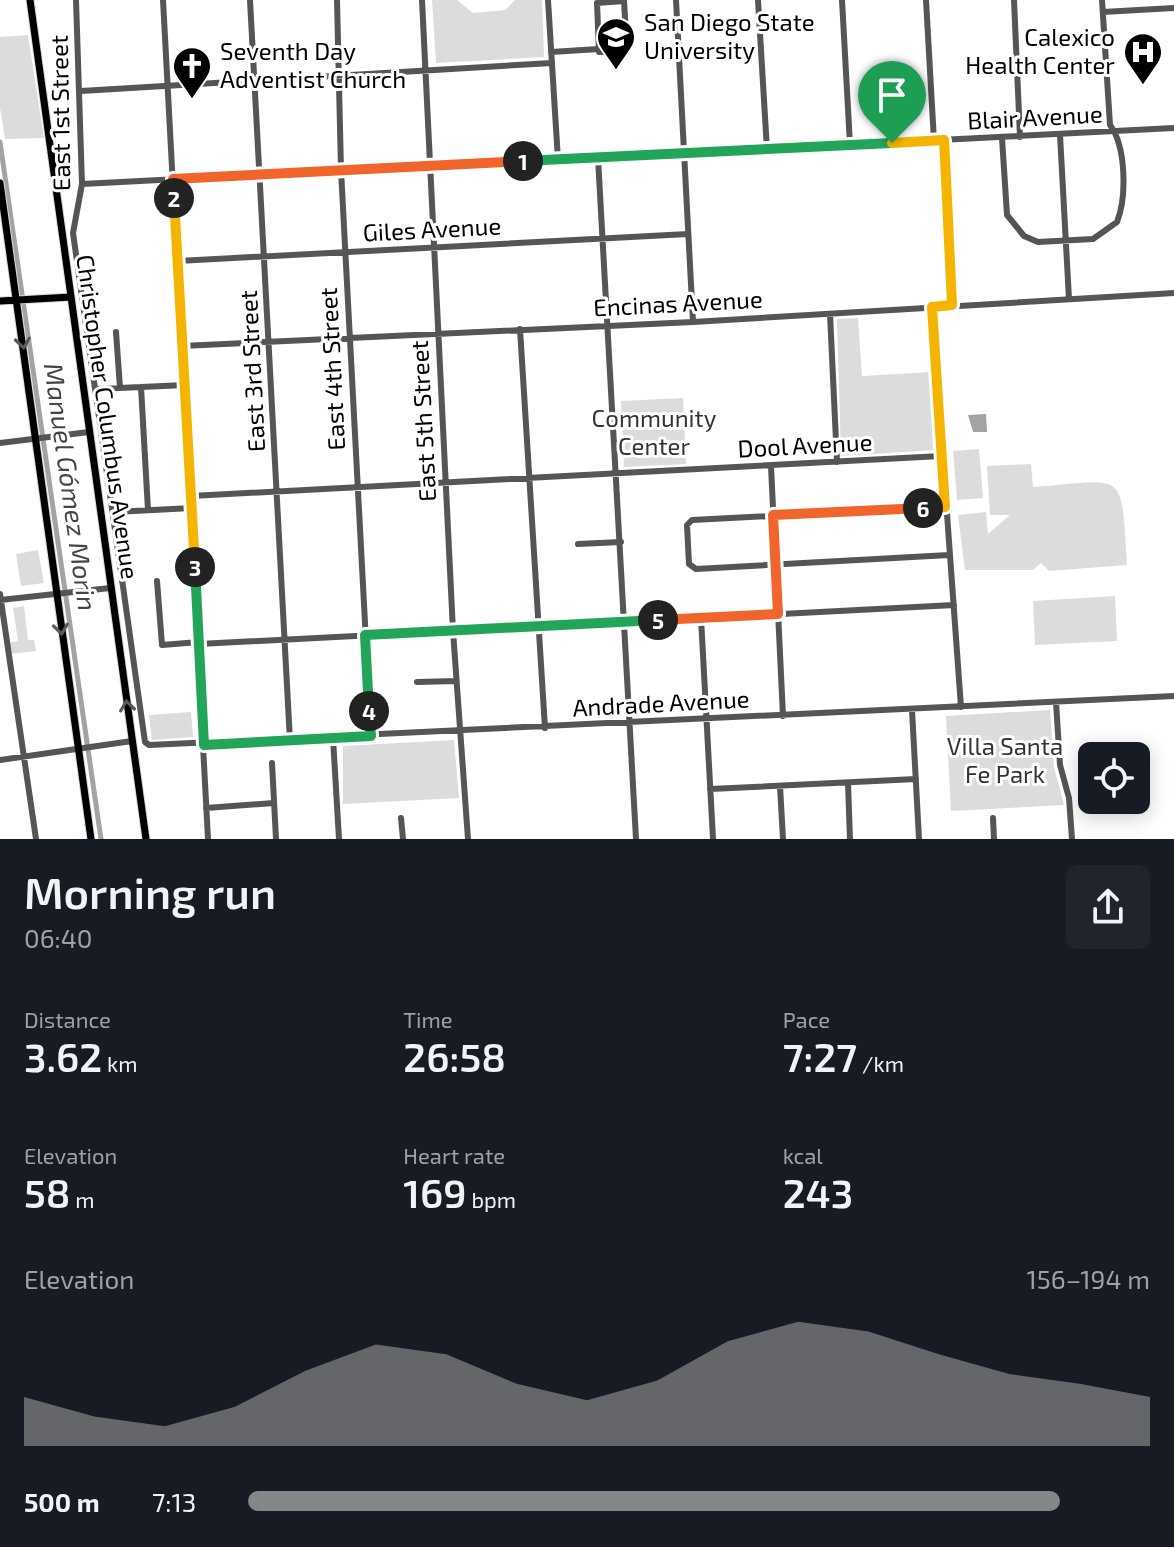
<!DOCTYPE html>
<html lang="en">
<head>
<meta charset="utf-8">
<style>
	:root { --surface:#171b24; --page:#20242c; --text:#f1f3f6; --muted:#9ea1a6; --accent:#858687 }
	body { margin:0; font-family:"Exo 2",sans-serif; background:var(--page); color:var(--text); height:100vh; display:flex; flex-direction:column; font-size:30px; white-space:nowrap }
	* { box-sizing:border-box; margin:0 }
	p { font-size:26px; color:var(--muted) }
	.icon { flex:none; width:44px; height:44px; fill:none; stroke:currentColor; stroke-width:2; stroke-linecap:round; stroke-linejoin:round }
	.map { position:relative; height:839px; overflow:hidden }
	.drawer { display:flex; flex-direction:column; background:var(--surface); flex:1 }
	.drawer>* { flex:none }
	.fabs { position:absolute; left:1078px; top:742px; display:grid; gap:16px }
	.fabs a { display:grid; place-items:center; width:72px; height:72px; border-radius:12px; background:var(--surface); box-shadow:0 4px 20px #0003; font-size:40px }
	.pin { position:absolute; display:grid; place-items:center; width:68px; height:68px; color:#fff; margin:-82px -34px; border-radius:50% 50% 50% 0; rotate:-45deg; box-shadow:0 0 8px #0007 }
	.pin .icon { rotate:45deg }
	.km { position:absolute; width:40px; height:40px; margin:-20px; border-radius:50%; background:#222; color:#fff; font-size:22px; line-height:40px; text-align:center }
	.round { display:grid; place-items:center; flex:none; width:84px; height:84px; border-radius:12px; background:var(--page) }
	.head { display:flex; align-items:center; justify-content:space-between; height:136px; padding:0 24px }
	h1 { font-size:44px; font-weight:600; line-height:60px }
	.metrics { display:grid; grid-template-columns:repeat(3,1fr); gap:12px; height:136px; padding:8px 24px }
	.metrics div { display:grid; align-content:center }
	.metrics b { font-size:40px; font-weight:600 }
	.metrics small { font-size:22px; font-weight:400 }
	.metrics p { font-size:22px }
	.chart { height:224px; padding:16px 24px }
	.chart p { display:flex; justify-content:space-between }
	.chart svg { width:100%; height:144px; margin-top:8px; fill:var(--accent); opacity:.7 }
	ul { padding:0 24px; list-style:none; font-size:26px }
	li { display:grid; grid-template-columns:128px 96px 1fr; align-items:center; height:60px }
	li i { height:20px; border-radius:10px; background:var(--accent) }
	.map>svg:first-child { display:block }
</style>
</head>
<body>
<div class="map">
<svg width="1174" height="839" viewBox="0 0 1174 839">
	<rect width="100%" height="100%" fill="#fff"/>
	<path fill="#dcdcdc" d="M432,0H457L473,13L505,10L515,0H542L544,57L436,63Z
		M28,35L44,138L5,139L0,108V37Z
		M858,318L862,376L930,372L936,450L841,456L837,319Z
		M683,398L686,464L624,467L621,401Z
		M979,449L983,498L957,500L953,451Z
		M1031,464L1033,487C1127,480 1121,467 1127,565L1049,571L1041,563L1033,570H965L958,515L986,512L988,534L1010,515H990L987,466Z
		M38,550L44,583L21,586L16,554Z
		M1115,596L1117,641L1035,645L1033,601Z
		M24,606L28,640H34L36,651L10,654L9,643L18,641L13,608Z
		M1050,710L1054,767L1064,805L951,811L946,716Z
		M191,712L193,737L152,740L149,715Z
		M454,740L459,798L343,804V746Z"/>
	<path fill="#a3a3a3" d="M986,414L987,432H973L968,415Z"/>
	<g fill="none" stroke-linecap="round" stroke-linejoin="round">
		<path stroke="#a3a3a3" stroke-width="5" d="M0,142L101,839"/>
		<g stroke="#dbdbdb" stroke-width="9">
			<path id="major" d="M30,0L146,839
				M0,183L91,839
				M0,301L71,297"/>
		</g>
		<path stroke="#555" stroke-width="6" d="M76,0L82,184L73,233L145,742L149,745L1174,696
			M163,0L208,839
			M250,0L290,741
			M337,0L341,170L371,736
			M422,0L453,631L468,839
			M548,0L558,160
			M676,0L693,322
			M758,0L767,150
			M842,0L850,145
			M926,0L934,141
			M1014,0L1020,137
			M624,1L627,51L599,52L597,3Z
			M1103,12L1174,8
			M551,52L599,49
			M81,91L552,63
			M1060,135L1069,299
			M1002,138L1007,215L1024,236L1038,242L1093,239L1117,222C1127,197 1126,146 1110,125L1102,0
			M944,140L952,305
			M598,158L636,839
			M82,184L1174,128
			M178,261L688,234
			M932,307L961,707
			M830,314L837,462
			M520,329L545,728
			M116,332L120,388
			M182,346L693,322L1174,293
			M141,387L148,510
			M97,389L185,385
			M0,443L89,432
			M771,466L783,716
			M191,496L941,456
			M945,507L692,520L687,525L689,564L696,569L949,555
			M114,512L192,508
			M578,544L621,542
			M157,581L162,645L199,642
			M0,594L36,839
			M0,600L110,588
			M701,618L713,839
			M199,644L954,605
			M417,682L456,681
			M1056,702L1060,765L1069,798L1072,839
			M912,710L919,839
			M333,738L339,839
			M0,760L132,741
			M272,763L276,839
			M848,783L850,839
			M780,786L783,839
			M710,789L916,779
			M206,808L274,803
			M401,818L403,839
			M993,818L994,839"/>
		<use href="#major" stroke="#000" stroke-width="7"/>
	</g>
	<defs><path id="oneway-chevron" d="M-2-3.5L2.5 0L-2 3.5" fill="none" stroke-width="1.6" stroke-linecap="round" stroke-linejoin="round" transform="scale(2)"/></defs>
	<g stroke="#595959">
		<use href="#oneway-chevron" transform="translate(23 343) rotate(82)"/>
		<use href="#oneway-chevron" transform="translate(61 629) rotate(82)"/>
		<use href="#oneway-chevron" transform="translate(127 706) rotate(-98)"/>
	</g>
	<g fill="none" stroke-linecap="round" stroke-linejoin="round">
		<g stroke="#fff" stroke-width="16">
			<path id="split-1" d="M523,161L892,143"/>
		</g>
		<g stroke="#fff" stroke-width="16">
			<path id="split-2" d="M174,198L173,179L523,161"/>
		</g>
		<g stroke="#fff" stroke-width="16">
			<path id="split-3" d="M174,198L195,567"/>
		</g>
		<g stroke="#fff" stroke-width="16">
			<path id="split-4" d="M195,567L204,745L371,736L369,711"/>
		</g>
		<g stroke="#fff" stroke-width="16">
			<path id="split-5" d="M369,711L365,635L658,620"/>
		</g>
		<g stroke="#fff" stroke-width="16">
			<path id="split-6" d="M658,620L778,614L773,515L923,508"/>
		</g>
		<g stroke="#fff" stroke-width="16">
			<path id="split-7" d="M923,508L945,507L932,307L952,305L946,178"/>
		</g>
		<g stroke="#fff" stroke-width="16">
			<path id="split-8" d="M892,143L944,140L946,178"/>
		</g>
		<use href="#split-1" stroke="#22a559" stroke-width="10"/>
		<use href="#split-2" stroke="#f0652b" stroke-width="10"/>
		<use href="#split-3" stroke="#f5b400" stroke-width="10"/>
		<use href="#split-4" stroke="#22a559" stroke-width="10"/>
		<use href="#split-5" stroke="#22a559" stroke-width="10"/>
		<use href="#split-6" stroke="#f0652b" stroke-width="10"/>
		<use href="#split-7" stroke="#f5b400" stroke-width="10"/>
		<use href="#split-8" stroke="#f5b400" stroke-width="10"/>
	</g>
	<defs>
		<g id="university-pin" transform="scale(2)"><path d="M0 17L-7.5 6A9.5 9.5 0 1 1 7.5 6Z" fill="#000" stroke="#fff"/><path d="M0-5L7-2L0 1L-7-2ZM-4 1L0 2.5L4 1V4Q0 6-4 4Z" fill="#fff"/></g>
		<g id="hospital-pin" transform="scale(2)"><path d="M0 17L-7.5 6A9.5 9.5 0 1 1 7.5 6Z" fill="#000" stroke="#fff"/><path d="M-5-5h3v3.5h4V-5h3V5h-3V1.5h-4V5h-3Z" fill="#fff"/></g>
		<g id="church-pin" transform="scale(2)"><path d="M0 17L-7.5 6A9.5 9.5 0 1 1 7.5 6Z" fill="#000" stroke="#fff"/><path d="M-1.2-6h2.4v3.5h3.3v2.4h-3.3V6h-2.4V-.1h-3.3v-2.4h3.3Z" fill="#fff"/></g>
	</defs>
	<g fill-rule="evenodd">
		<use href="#university-pin" x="616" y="37"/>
		<use href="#hospital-pin" x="1143" y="52"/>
		<use href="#church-pin" x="192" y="66"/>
	</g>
	<g text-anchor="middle" stroke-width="6" stroke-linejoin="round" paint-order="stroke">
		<g font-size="24" fill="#000" stroke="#fff" text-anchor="start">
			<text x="644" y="31">San Diego State<tspan x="644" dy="28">University</tspan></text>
			<text x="1115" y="46" text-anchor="end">Calexico<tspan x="1115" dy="28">Health Center</tspan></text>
			<text x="220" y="60">Seventh Day<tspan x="220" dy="28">Adventist Church</tspan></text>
		</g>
		<g font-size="24" fill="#000" stroke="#fff">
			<text transform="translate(61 113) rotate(-91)" y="8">East 1st Street</text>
			<text transform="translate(1035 118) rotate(-3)" y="8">Blair Avenue</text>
			<text transform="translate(432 230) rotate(-3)" y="8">Giles Avenue</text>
			<text transform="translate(678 304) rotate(-3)" y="8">Encinas Avenue</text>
			<text transform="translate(333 369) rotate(-93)" y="8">East 4th Street</text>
			<text transform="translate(253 371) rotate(-93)" y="8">East 3rd Street</text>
			<text transform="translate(107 417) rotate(82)" y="8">Christopher Columbus Avenue</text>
			<text transform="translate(424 421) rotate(-93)" y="8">East 5th Street</text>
			<text transform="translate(805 446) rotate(-3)" y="8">Dool Avenue</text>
			<text transform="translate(661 704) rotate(-3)" y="8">Andrade Avenue</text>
		</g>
		<g font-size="24" fill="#333" stroke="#fff">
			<text x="654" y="427">Community<tspan x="654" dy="28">Center</tspan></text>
			<text x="1005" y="755">Villa Santa<tspan x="1005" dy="28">Fe Park</tspan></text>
		</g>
		<g font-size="26" font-style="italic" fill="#444" stroke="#fff">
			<text transform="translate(70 487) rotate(82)" y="9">Manuel Gómez Morin</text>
		</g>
	</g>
</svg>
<div class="fabs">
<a><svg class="icon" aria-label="locate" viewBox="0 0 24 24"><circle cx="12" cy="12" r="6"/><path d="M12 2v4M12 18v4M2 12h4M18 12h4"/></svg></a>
</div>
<div class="pin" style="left:892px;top:143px;background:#1e9e55"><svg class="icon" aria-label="arrive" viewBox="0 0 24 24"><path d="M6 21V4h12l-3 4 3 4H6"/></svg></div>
<b class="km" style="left:523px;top:161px">1</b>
<b class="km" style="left:174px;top:198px">2</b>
<b class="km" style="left:195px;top:567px">3</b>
<b class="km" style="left:369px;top:711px">4</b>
<b class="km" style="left:658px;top:620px">5</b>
<b class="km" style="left:923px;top:508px">6</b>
</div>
<section class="drawer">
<div class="head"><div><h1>Morning run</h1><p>06:40</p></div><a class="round"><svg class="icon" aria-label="share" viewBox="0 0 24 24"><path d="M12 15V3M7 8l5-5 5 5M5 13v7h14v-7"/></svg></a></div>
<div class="metrics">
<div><p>Distance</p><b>3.62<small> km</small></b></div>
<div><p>Time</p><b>26:58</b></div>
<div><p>Pace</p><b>7:27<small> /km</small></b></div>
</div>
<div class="metrics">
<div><p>Elevation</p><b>58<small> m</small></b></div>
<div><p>Heart rate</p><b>169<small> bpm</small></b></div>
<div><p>kcal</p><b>243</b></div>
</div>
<div class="chart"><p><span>Elevation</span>156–194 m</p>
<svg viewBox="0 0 160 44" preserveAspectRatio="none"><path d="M0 44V29L10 35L20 38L30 32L40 21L50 13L60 16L70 25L80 30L90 24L100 12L110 6L120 9L130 16L140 22L150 25L160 29V44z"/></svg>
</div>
<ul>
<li><b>500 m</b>7:13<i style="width:90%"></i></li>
</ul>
</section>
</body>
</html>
